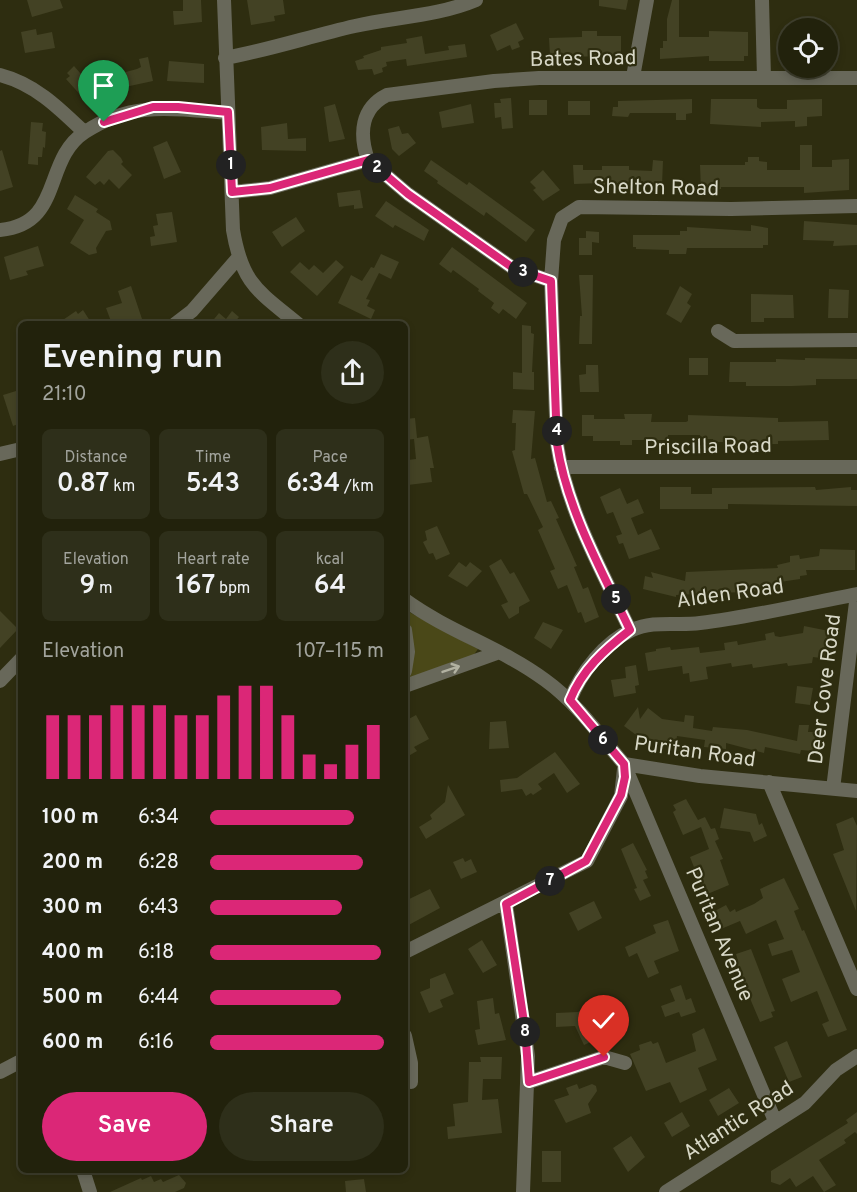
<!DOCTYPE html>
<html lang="en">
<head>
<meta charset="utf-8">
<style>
	:root { --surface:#22220c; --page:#2e2f1a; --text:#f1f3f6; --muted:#a2a49d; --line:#3f3f2d; --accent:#db2777 }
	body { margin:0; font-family:Overpass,sans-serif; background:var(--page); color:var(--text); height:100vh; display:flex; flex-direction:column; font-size:22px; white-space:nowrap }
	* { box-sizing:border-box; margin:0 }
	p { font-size:20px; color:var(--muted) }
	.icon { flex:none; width:33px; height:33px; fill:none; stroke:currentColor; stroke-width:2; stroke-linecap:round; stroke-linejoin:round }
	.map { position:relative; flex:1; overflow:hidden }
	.sheet { position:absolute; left:18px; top:321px; width:390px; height:852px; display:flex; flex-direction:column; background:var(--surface); border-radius:9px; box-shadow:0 3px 9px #0003,0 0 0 2px var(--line) }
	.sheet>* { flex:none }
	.buttons { position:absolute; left:778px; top:18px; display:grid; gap:12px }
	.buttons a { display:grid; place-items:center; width:60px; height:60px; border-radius:50%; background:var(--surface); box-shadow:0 3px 9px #0003,0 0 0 2px var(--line); font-size:30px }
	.pin { position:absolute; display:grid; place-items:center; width:51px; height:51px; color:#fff; margin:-62px -26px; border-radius:50% 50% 50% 0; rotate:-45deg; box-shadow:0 0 6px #0007 }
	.pin .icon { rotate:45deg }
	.km { position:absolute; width:30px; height:30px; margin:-15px; border-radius:50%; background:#222; color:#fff; font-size:16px; line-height:30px; text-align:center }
	.round { display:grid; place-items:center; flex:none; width:63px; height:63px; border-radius:32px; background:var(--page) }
	.summary { display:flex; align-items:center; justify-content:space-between; height:102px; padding:0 24px }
	h1 { font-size:33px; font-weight:600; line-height:45px }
	.metrics { display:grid; grid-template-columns:repeat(3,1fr); gap:9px; height:102px; padding:6px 24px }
	.metrics div { display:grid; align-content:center; border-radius:9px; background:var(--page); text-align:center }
	.metrics b { font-size:26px; font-weight:600 }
	.metrics small { font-size:16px; font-weight:400 }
	.metrics p { font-size:16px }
	.chart { height:168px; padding:12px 24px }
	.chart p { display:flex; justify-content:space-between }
	.chart svg { width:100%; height:108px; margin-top:6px; stroke:var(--accent); stroke-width:6 }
	.button { display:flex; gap:12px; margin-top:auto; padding:12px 24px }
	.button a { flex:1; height:69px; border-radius:36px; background:var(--accent); color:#fff; font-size:24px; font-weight:600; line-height:69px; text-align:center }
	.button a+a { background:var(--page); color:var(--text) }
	ul { padding:0 24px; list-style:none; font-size:20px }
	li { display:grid; grid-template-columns:96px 72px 1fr; align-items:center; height:45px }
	li i { height:15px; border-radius:8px; background:var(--accent) }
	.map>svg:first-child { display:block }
</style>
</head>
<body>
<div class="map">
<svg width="857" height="1192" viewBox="0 0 857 1192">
	<rect width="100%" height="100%" fill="#2e2d10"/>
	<path fill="#4a4818" d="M409,612L478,649L470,660L409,680Z"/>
	<path fill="#434224" d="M27,0H60L63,8L32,17Z
		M183,0H201L202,22L174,25L173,11H183Z
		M247,0H283L285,14L274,16L275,21L251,25Z
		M599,0H628L626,10L599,6Z
		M672,0H679V37H709V31L748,32V56H744V61H709V56L660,59V48H663V41H667V19Z
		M516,23L524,39L518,42L520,47L512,50L510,45L497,51L490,35Z
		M36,29L37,35L52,32L55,48L25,53L21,32Z
		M582,31H597V36H621V57L550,56L549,38L582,37Z
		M422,36L425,54L449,50L448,46L465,44L467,57L407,66L406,59L386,62L387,66L382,68L383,72L374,75L372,69L358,70L355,61L364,58L363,56L381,50V47L407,43L406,39Z
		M780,36H789V63H780Z
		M148,57L153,81L125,87L122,73L137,69L141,67L139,59Z
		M169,61L204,64V83L167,81Z
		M74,66L95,90L84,99L66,79L70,76L67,73Z
		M511,98L513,128L502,129L501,117L495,118L494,103H501L500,99Z
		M692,99V113L686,114V120H676V113H630L628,117L612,116L613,107H618V101Z
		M711,99H757V107L760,109H787V100L822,99V116L807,117V126L795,127V121L761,122V127L710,124Z
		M529,100H547V115H529Z
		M568,101H590V115H568Z
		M335,104L345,139L329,142L324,107Z
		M471,104L474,123L442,128L439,112Z
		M31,122L43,123L42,131L46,132L45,148L43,147L42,157H38V165L28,164Z
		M287,123L288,139L306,138V151L262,150L261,127Z
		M399,126L402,134L408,133L416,143L399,156L392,149L388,129Z
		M167,141L181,172L164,179L153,147Z
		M800,145H812V167H832V160L849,159V190L804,193V187H721V189L701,190L700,165H745V162H748V157H759V161L767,162V170H800Z
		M2,150L13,187L0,191V151Z
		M113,150L121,158L123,162L121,164L132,175L119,189L109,179L104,185L100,181L95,185L86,177L108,151Z
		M431,160L467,185L469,182L535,230L526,242L486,212L484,216L437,183L438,181L424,171Z
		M653,160L663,161L662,185L616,183V187H602V183L574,184L573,165H583V170H602V166H629V170L652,171Z
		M543,170L560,190L543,201L533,190L536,188L530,182Z
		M360,190L363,208L354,209V205L339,207L337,193Z
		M75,195L98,209L96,212L110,221L112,230L106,231L96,248L97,253L89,255L70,243L84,220L67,209Z
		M386,201L429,230L424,241L395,225L393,228L375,216Z
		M172,212L177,242L151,246L150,237L155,236L153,226L158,225L156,214Z
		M296,217L305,231L282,247L272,232Z
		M804,221L857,225V245L833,246L834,241L803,240Z
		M751,225L768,228V245H763V248H687L686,254H669V250L636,249V247H633V235H680V231H687V227L751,231Z
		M586,231L599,232V243L592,242V255H579V238H586Z
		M38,246L44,266L26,271L28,275L10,280L4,257Z
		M452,247L527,303L516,319L503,309L499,314L491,308L494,303L478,291L479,289L453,270L451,273L439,264Z
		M381,254L399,262L391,279L379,273L366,299L370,300L367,306L375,310L371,319L338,303L351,275L362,281L371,267L374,268Z
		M336,260L344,267L317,296L290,272L300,262L309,270L314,265L323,273Z
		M579,275H593L592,344H579L580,316H582Z
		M131,286L142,319L128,324L125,321L112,324L106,308L122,303L118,291Z
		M680,286L692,294L687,303L691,306L681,323L666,314Z
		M829,289L849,290L848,318H828Z
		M751,294L793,295L794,318H764V322H751Z
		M83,310L92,324H57L76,311L78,314Z
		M232,311L239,317L233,324H210L219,313L226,319Z
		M522,325L531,326V333L534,334L532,372H534V390L513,389V372L522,373Z
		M689,358H708V375H689Z
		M805,358L857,359V379H816V385L792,386H746V382H729L730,362H776V359L805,360Z
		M586,365H598L599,392H580L579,375L586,374Z
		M16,391L21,407V423L13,426L3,395Z
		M513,410L535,411L531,459L535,458L547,502L551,501L559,518L556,519L577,566L574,567L583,589L588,587L599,617L585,623L581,612L578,613L567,585L558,589L550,571L555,569L538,530L543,527L527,494H524L512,451L515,450L516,423H512Z
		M624,414H652L651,422H686L688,421V415L778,418V422L828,421L829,440L778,441V444H766V442H713V439H700V435H668V440H632V445H620V441H593V436H582V415H594V419H625Z
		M415,418L417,438L428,436L434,468H430L432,482L408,485V460L416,459L414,439L405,440V419Z
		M660,487H691V494H712V488L815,487L816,490L851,487V490H857V506L728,504V509H660Z
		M620,488L627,504L638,499L644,513L631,518L638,535L651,529L660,549L629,559L623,543L619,544L616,536L622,534L613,512L607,514L600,497Z
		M437,526L450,554L436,560L433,553L429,554L423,542L427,540L425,531Z
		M820,549L855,550V570H806L807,575L800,576V579L780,582L781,588L764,591L676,595V597L643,589L645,576L653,578L651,572L685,581L686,572L778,568L777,565L790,562V556L799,555L800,559L819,556Z
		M501,559L510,574L514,572L530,601L519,607V613L509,619L501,605L508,602L489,566Z
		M459,562L466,567L470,562L482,571L467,587L448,576Z
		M0,611L18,629L0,648Z
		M543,622L563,630L551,649L534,638Z
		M804,626L829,631L828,659L813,657L812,663L788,666L787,663L753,668L752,664L732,667L731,663L706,667L708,679L690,682L689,673L683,674L682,666L648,671L645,653L656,651V649L670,647L671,650L699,647L700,653L725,650L724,643L737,641L738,645L766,640L765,634L774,632L775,636L780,637L803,633Z
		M636,665L639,685L635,686L636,693L614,697L611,680L626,678L625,667Z
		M797,686L813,688L810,705L795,703Z
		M638,707L640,719L648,708L662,719L684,722L685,715L694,716L693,728L712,731L713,727L747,730L797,741L799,725H809L808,732H816L813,751L801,750L800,754L765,747L764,753L726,743V749L704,747L705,740L677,736L676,743L650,739L647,743L624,726Z
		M416,715L429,739L414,747L417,751L405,758V721Z
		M506,721L509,748L489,749L490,722Z
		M555,752L580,784L567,793L554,773L538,784L542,789L533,795L531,793L526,796L522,789L501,792L500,780L517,778Z
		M448,785L465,815L426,839L419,827L432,819L430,815L445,802Z
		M686,799L698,820L705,817L711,829L715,828L719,839L715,841L723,859L720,860L729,885L705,895L690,857L709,849L701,827L683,835L673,812L676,810L673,805Z
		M724,808L756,814L759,825L762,823L767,836L754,842L750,832L720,828Z
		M853,817L857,826L856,911L833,854L844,850L836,824Z
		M633,843L647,870L645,871L648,878L643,880L651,896L640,901L634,889L637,888L621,849Z
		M463,858L465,862L471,859L477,872L461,879L453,862Z
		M784,878L799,909L794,911L802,931L804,930L847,1030L828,1037L822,1024L829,1021L817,991L791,1002L782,979L800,972L792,950L772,956L768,944L784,939L776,920L746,934L740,921L721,929L713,912L726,905L730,912L735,909L736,912L754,904L763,898L760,889Z
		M430,889L440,908L405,927V901Z
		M594,901L602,918L578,931L569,913Z
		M668,920L679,951L654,961L659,973L648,978L637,953L629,957L625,947L656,933L653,925Z
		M482,940L497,965L483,973L468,949Z
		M751,949L775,1011L771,1012L773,1017L760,1022L735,963L738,961L736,954Z
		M445,973L454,994L440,1000L443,1007L429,1013L420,992L430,988V979Z
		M681,985L686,1000L691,998L696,1012L681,1017L679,1012L665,1017L661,1006L675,1001L670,989Z
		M493,998L495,1014L499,1013L506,1040L478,1045L475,1030L480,1029L477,1001Z
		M602,1001L616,1030L584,1045L575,1026L556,1027V1013L578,1012Z
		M704,1028L717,1060L698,1068L707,1090L680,1103L670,1082L646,1091L630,1054L640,1050L639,1045L651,1041L653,1044L658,1042L666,1063L696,1051L692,1034Z
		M787,1041L802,1077L789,1082L774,1047Z
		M480,1057H502L501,1079H483L482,1100L498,1099L502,1133L448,1139L447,1127L455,1126L453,1104L468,1102L469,1062H481Z
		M577,1084L579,1089L592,1084L596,1086L597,1091L588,1104L591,1113L566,1123L554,1100L569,1095L566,1088Z
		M729,1088L739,1103L718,1116L709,1100Z
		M682,1112L690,1126L672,1137L664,1123Z
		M857,1112V1134L855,1132L844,1140L846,1143L819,1160L836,1185L824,1192L813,1176L796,1187L790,1178L780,1185L771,1182V1171L848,1123L846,1120Z
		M631,1136L645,1157L628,1172L613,1148Z
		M542,1151H561V1182H542Z
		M179,1175L186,1183L184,1188L175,1192H110L141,1178L142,1180L151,1176L154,1182L161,1179L163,1182Z
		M364,1179L366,1192H346L345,1181Z"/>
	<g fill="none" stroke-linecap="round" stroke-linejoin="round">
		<path stroke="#68685a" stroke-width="14" d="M224,0L233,230C242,284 258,291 298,324
			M762,0L764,78
			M225,58C269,50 311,36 355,26C395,17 438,16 476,0
			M0,75C35,84 59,108 84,132
			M633,77L647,0
			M368,160C359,134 361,108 387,95L494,81L539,78H857
			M232,192L270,188L368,160L408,194L513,268L551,281
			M0,230C64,224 42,160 85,132C133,100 176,109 228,113
			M175,324L192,311L238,258
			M718,331L734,341L857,340
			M0,454L21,449
			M561,467H857
			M405,600C449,632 502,648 545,680C577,703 599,735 624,764L700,776L857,791
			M405,630L408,652L405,671
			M630,630C602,571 567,510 557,444L551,281L554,240L562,218L579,207L731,209L857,206
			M0,681L21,659
			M405,686L497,653
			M570,700C581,673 604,642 632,630C654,620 676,626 700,623C752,617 805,604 857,594L833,789
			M624,764L775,1121
			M769,782L857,989
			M506,904L528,1056L523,1192
			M405,952L587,861L621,796L624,769
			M405,1036L411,1063V1082
			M0,1072L21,1061
			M529,1082L604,1057L625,1063
			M83,1170L90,1192
			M666,1192L805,1103L836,1070L857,1056"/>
	</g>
	<defs><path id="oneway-shaft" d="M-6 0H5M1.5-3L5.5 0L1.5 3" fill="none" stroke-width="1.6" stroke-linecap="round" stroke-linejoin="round" transform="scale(1.5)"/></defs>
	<use stroke="#b1b1a1" href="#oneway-shaft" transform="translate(451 669) rotate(-19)"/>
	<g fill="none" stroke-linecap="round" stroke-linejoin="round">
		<g stroke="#fff" stroke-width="12">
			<path id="route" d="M104,122L153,107H178L228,112L232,192L270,188L368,160L408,194L513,268L551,281L557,444C567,510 602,571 630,630C604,650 582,670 570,700L624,764L625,777L621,795L586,861L506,904L525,1029L529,1082L604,1057"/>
		</g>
		<use href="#route" stroke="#db2777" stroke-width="8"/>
	</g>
	<g text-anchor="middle" stroke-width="4.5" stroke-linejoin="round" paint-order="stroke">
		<g font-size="21" fill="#d8d8c7" stroke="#2e2d10">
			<text transform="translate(583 58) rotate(-1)" y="7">Bates Road</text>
			<text transform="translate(656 187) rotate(1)" y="7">Shelton Road</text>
			<text transform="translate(708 446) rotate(-1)" y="7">Priscilla Road</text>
			<text transform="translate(730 593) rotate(-8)" y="7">Alden Road</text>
			<text transform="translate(824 689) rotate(-83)" y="7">Deer Cove Road</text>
			<text transform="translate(695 751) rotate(8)" y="7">Puritan Road</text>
			<text transform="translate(720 934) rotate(67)" y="7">Puritan Avenue</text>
			<text transform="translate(738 1120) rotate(-33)" y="7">Atlantic Road</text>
		</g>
	</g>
</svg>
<div class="buttons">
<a><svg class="icon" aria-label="locate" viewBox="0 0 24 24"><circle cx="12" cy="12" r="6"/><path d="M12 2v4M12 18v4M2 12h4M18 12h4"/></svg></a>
</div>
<div class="pin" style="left:104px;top:122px;background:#1e9e55"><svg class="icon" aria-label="arrive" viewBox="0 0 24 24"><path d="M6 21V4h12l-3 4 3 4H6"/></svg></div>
<div class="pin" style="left:604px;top:1057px;background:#d93025"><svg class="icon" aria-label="check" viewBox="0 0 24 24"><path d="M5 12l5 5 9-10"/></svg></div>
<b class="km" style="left:231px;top:165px">1</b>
<b class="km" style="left:377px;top:168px">2</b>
<b class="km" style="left:523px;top:272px">3</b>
<b class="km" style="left:557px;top:431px">4</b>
<b class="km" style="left:616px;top:599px">5</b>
<b class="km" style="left:603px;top:740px">6</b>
<b class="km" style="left:550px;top:881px">7</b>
<b class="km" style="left:525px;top:1032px">8</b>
<section class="sheet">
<div class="summary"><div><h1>Evening run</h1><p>21:10</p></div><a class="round"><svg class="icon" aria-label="share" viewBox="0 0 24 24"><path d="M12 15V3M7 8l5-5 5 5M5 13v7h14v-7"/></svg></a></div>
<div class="metrics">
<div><p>Distance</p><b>0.87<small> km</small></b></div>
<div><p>Time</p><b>5:43</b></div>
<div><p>Pace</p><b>6:34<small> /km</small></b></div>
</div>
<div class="metrics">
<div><p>Elevation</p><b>9<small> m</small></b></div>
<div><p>Heart rate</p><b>167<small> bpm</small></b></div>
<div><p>kcal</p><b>64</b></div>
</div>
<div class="chart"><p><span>Elevation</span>107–115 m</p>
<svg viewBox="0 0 160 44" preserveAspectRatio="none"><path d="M5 44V18M15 44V18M25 44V18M35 44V14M45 44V14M55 44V14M65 44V18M75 44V18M85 44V10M95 44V6M105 44V6M115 44V18M125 44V34M135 44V38M145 44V30M155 44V22"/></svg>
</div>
<ul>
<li><b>100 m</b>6:34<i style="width:83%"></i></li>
<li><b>200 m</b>6:28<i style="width:88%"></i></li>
<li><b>300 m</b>6:43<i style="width:76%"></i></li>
<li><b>400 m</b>6:18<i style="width:98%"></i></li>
<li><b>500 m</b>6:44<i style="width:75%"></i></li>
<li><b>600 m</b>6:16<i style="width:100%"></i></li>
</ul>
<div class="button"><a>Save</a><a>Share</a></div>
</section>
</div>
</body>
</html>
